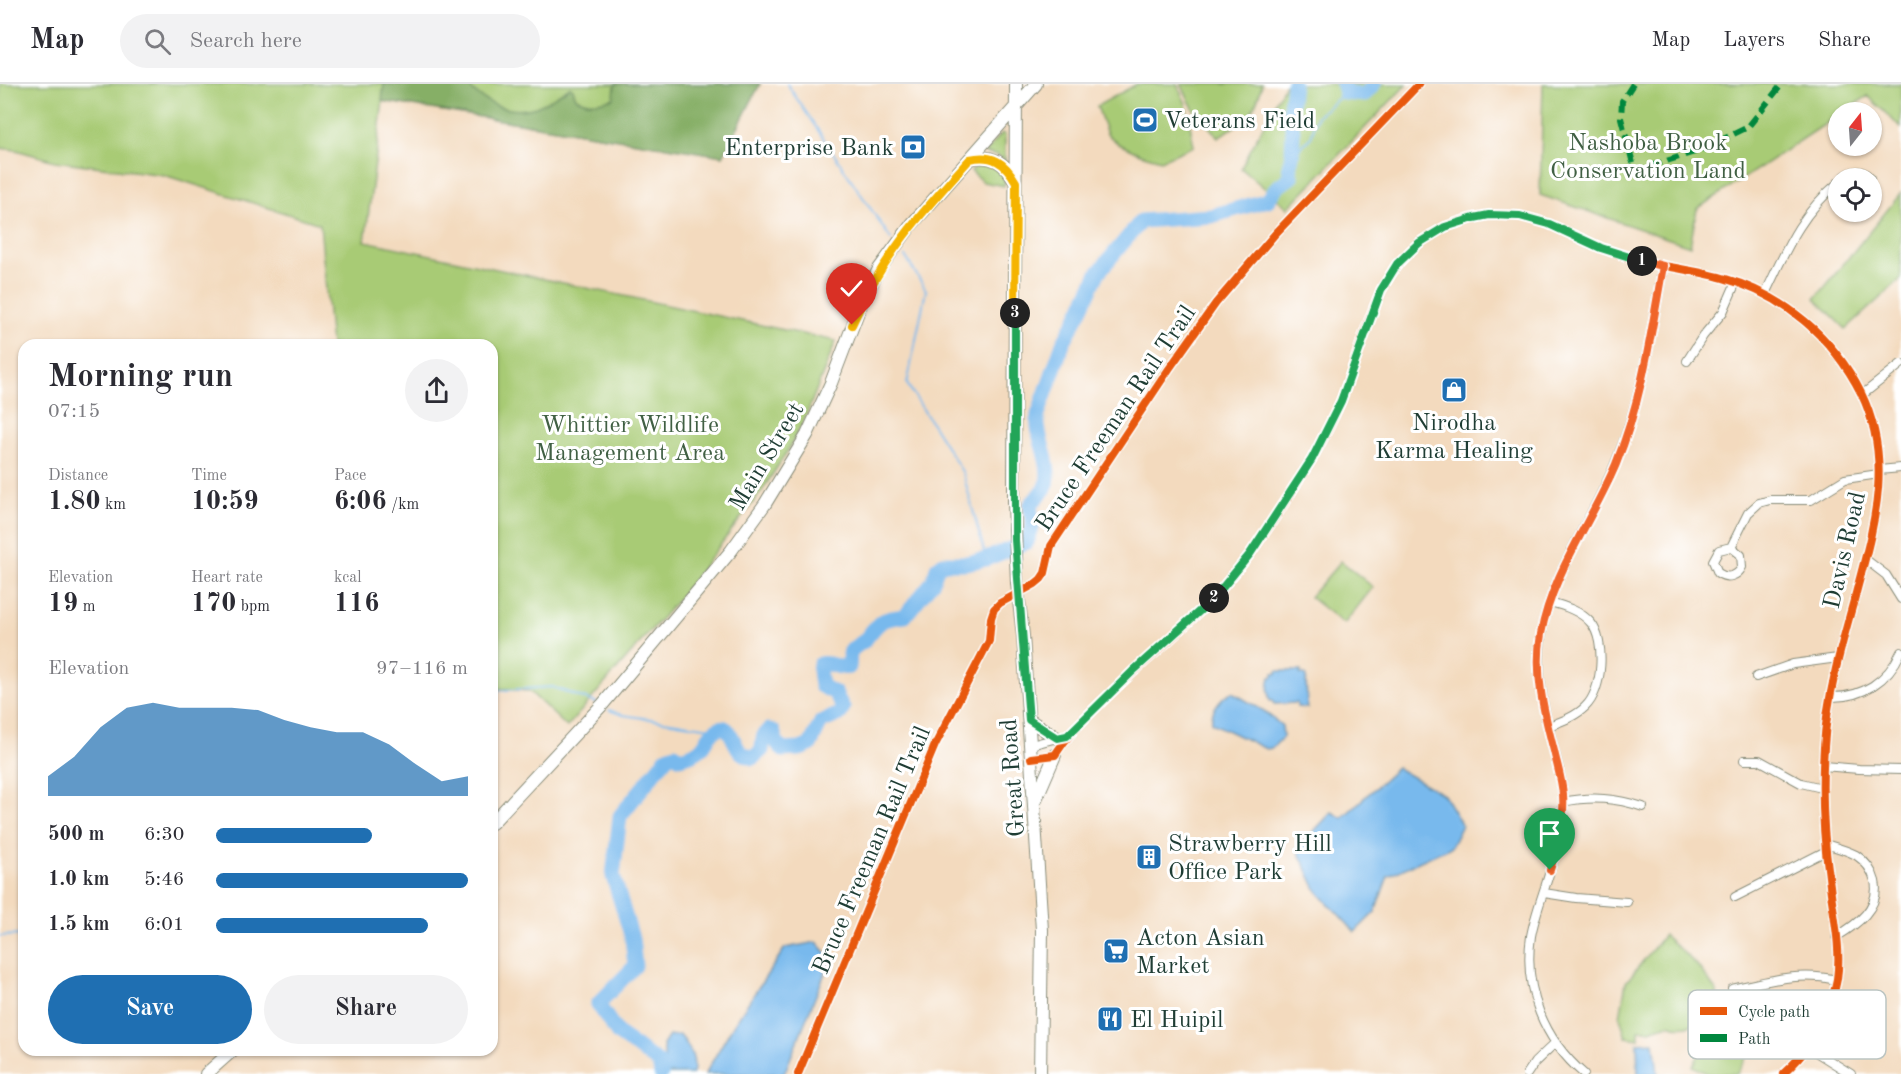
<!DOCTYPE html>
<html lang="en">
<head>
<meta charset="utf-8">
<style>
	:root { --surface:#fff; --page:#f2f2f3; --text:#2b2b33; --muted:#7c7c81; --line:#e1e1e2; --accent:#1f6fb2 }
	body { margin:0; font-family:"Old Standard TT",serif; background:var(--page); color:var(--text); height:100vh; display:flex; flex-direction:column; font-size:22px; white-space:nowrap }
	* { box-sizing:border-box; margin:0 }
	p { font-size:20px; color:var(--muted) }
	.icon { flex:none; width:33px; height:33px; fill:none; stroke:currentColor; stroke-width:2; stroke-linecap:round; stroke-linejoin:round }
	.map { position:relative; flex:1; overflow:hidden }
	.sheet { position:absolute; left:18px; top:255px; width:480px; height:717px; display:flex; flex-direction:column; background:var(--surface); border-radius:18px; box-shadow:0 2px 4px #0004 }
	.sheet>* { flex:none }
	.needle { width:39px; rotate:17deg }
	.fabs { position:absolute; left:1828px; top:18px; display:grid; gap:12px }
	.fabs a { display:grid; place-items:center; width:54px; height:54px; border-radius:50%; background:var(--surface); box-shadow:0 2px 4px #0004; font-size:30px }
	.pin { position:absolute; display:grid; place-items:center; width:51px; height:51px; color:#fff; margin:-62px -26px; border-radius:50% 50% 50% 0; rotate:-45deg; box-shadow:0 0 6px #0007 }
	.pin .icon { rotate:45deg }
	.km { position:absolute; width:30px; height:30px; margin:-15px; border-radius:50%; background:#222; color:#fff; font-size:16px; line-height:30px; text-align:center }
	.round { display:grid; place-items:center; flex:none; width:63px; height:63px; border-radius:32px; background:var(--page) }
	.headline { display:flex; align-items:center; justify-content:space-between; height:102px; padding:0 30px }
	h1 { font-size:33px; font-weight:700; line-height:45px }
	.figures { display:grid; grid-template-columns:repeat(3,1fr); gap:9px; height:102px; padding:6px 30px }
	.figures div { display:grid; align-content:center }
	.figures b { font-size:26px; font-weight:700 }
	.figures small { font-size:16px; font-weight:400 }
	.figures p { font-size:16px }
	.chart { height:168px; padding:12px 30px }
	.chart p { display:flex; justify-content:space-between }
	.chart svg { width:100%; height:108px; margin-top:6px; fill:var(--accent); opacity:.7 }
	.primary-button { display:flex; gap:12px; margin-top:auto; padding:12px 30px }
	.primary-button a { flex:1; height:69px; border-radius:36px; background:var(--accent); color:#fff; font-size:24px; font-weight:700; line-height:69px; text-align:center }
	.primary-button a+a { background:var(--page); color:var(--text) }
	ul { padding:0 30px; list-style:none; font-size:20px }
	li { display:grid; grid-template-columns:96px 72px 1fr; align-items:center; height:45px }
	li i { height:15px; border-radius:8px; background:var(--accent) }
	header { display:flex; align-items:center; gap:36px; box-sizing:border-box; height:84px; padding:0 30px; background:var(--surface); border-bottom:2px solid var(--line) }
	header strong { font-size:28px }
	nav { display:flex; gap:33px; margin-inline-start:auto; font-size:21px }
	.search { width:420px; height:54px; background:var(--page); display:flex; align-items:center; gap:15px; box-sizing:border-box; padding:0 21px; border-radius:33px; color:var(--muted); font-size:22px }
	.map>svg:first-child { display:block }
</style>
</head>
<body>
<header>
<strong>Map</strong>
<div class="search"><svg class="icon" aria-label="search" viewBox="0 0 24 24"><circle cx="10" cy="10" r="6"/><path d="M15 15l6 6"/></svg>Search here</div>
<nav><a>Map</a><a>Layers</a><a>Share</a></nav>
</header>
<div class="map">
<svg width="1901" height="990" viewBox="0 0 1901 990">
	<rect width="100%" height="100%" fill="#fff"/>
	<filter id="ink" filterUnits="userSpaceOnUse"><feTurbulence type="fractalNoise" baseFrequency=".0167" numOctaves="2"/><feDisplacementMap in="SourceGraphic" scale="12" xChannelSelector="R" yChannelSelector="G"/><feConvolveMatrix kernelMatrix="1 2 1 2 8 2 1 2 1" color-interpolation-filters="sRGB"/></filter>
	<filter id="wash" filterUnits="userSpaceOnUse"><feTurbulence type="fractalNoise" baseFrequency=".008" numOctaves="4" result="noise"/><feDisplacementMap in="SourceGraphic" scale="24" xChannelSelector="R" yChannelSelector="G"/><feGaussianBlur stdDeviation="1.35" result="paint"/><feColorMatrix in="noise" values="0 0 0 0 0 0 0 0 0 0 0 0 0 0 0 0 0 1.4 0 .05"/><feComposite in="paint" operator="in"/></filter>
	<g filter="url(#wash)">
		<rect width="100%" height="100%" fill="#f3dabe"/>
		<path fill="#a8cb74" stroke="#648454" stroke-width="1.5" d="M0,0H760L723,72L383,17L365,157L836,257L804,337L788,366L762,407L679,514L567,643L529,607L492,604V261H331L320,140L164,91L55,77L16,66L0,64Z
			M1137,0H1177L1186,20L1194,62L1161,76L1140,70L1119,60L1107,50L1097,22Z
			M1181,0H1262C1254,35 1246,35 1218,53L1194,26Z
			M1285,0H1407L1288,124L1241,84Z
			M1543,0H1901V44L1868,12L1843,28H1839V31L1697,125L1690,162L1540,111Z
			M1002,49L1005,51V77L999,72L985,69Z
			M990,79C999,85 1007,90 1004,102L983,98L971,87L980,80Z
			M1901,109V195L1846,245L1815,215Z
			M1341,477L1373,503L1344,540L1310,513Z
			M1664,851L1697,881L1717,908V928C1703,936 1685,948 1669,940L1649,946H1639V955L1626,953L1620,933L1626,898Z
			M1715,940L1753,960L1737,990H1708L1693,982Z"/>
		<path fill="#86af66" stroke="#52764d" stroke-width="1.5" d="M384,0H467C483,20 511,31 536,23C548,18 559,10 570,3L573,5L576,14C589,21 600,18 614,14L615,0H760L723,72L382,17Z"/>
		<path fill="#78b9ed" stroke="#4c7b90" stroke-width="1.5" d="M1277,587H1301L1300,590H1304L1306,593L1307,624L1297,623V619L1274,620L1273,616L1270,617C1267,608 1268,601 1270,593H1273V589L1277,590Z
			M1232,608L1264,627L1282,642L1283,653L1272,664L1266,665L1212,639C1210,626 1221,613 1232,608Z
			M1397,684L1444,711L1462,741L1451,763L1388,792L1375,828L1355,848L1317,807L1297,765L1332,728L1342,734Z
			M817,858L831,874L784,990H705L734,940L785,864Z
			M680,951C689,963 697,974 693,990H660L665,978L663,961L669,952Z
			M1654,958L1658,990H1638L1637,959Z"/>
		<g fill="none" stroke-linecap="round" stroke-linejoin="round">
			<path stroke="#78b9ed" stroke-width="2" d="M787,0L891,155
				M1292,72L1311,53L1317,32L1345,9
				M905,172L926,206L907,300L963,389L986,475
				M492,607L552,603L597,619
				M609,626L623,631L718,645
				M0,852L24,851"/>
			<path stroke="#78b9ed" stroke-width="15" d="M1343,0L1345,9L1365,11L1374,0
				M661,990L659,979L618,950L598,920L635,882L632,854L613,792L620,732L667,673L675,670L680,674C689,672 699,669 704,661C707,657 708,653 712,649C730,632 732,659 740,667C743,671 748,672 753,674L762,666C763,658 761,651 769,646L773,647L777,659L783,666L800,665L810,661L821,638L840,630L843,624L835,609L821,602L819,586L820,580C830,577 839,586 849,583C850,579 849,573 850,569C853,562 860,561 865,556C880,537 879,535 905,532L933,497L937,484L943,479H966L986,475L1027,458L1033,441L1030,422C1034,415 1045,408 1047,400C1052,376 1035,354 1038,331L1063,259L1079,230L1098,189L1141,137L1211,132L1268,116L1276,104L1291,93L1289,82L1292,72L1293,49L1290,25L1293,0"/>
		</g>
	</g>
	<g filter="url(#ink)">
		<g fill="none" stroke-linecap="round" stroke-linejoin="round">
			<g stroke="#898c79" stroke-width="10">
				<path id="street" d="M1843,94C1852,87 1861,84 1870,94
					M1765,210C1787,164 1799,132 1839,98
					M1687,277L1703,252L1723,228L1736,198
					M1862,311L1901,280
					M1879,386L1901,384
					M1731,463L1719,466L1713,477L1718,489C1727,495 1737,493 1742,483L1741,471L1731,463L1748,429L1759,419L1770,416H1811L1845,395L1879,390
					M1865,475L1886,491L1901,515
					M1756,593L1793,580L1838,574
					M1830,613C1862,614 1888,597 1901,568
					M1548,642C1561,638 1575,633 1585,623C1603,607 1606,557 1591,539C1581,527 1564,522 1550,518
					M1031,661L1057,654
					M1031,674L1055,671C1067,652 1081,638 1097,622C1135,585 1177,553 1213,514C1251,474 1282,425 1310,378C1323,357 1335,334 1343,311C1364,255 1375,186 1430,151C1464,130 1508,124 1546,139C1572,149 1596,163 1623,172C1655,182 1690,185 1723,194C1784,211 1833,253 1861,309C1894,377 1874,441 1856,509C1842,559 1827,610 1824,663C1821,707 1823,749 1829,793C1832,825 1842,862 1837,895C1830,933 1811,965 1783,990
					M1744,676H1759L1801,699L1822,704
					M1823,682L1859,685L1901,686
					M1563,718C1592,712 1616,714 1643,723
					M1825,760C1835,763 1846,766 1856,771C1865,777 1872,786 1875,797C1881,824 1856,841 1836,853
					M1544,809L1576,814L1627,818
					M1735,813L1826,767
					M1732,905C1767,897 1801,887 1836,896
					M1808,963L1851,990
					M1527,990L1535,978L1555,959
					M1584,990C1544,956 1523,905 1531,852C1535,830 1544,808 1550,787C1557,762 1565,737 1563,711C1562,693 1556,675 1552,658C1541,617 1534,575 1545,533C1559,479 1594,431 1615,380C1642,316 1651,249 1663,182"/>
			</g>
			<g stroke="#898c79" stroke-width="14">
				<path id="secondary" d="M1016,0L1014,418L1017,499L1023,552L1042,846L1040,990
					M970,75C992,70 1005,78 1015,97
					M1029,636L1057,654
					M1036,715L1055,671
					M492,739L603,620L731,467L765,420L807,351L831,299L861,220L879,185L912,140L1036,0
					M206,990L233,966"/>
			</g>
			<use href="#street" stroke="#fff" stroke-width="8"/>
			<use href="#secondary" stroke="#fff" stroke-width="12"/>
			<path stroke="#00873e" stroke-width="6" stroke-dasharray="12 6" stroke-linecap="butt" d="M1633,0L1622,17L1621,34L1635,87L1701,66L1748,43L1782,0"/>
			<g stroke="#fff" stroke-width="11">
				<path id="cycleway" d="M1031,674L1055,671C1067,652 1081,638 1097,622C1135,585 1177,553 1213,514C1251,474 1282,425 1310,378C1323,357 1335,334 1343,311C1364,255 1375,186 1430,151C1464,130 1508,124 1546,139C1572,149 1596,163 1623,172C1655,182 1690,185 1723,194C1784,211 1833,253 1861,309C1894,377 1874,441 1856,509C1842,559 1827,610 1824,663C1821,707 1823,749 1829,793C1832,825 1842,862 1837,895C1830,933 1811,965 1783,990
					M798,990L935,661L989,557L991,534L994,525L1000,519L1035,500L1041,495L1045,489L1051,462L1169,285L1216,219L1275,150L1419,0"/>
			</g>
			<use href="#cycleway" stroke="#e8590c" stroke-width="8"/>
		</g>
	</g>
	<g fill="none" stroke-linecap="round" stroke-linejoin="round" filter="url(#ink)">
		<g stroke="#fff" stroke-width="12">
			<path id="split-1" d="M1550,786C1557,762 1565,737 1563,711C1562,696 1557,681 1554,667C1544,629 1534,589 1541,550C1552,489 1592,437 1616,380C1642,316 1651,249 1663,182L1642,177"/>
		</g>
		<g stroke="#fff" stroke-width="12">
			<path id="split-2" d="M1214,514L1250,470L1312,375L1341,317L1381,206L1397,180L1419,159L1445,143L1474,134L1489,131L1520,132L1549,140L1601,164L1642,177"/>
		</g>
		<g stroke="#fff" stroke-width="12">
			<path id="split-3" d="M1015,229V456L1029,636L1057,654L1067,652L1133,587L1214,514"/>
		</g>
		<g stroke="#fff" stroke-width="12">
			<path id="split-4" d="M852,241C882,172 921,129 970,75C992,70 1005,78 1016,98L1015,229"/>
		</g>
		<use href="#split-1" stroke="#f0652b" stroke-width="8"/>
		<use href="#split-2" stroke="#22a559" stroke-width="8"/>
		<use href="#split-3" stroke="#22a559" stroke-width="8"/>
		<use href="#split-4" stroke="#f5b400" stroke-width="8"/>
	</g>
	<defs>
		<g id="stadium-square" transform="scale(1.35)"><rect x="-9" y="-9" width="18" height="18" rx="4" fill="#1f6fb2" stroke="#fff"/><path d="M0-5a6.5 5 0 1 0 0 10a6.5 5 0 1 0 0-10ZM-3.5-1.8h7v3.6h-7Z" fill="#fff"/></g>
		<g id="bank-square" transform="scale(1.35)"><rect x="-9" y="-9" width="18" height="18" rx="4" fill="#1f6fb2" stroke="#fff"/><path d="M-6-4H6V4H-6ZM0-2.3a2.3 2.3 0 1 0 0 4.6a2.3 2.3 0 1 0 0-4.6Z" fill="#fff"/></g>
		<g id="shop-square" transform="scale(1.35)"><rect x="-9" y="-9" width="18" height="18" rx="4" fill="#1f6fb2" stroke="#fff"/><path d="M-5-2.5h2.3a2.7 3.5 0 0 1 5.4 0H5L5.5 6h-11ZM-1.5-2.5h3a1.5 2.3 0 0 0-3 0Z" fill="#fff"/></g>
		<g id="building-square" transform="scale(1.35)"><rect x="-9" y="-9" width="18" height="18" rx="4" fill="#1f6fb2" stroke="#fff"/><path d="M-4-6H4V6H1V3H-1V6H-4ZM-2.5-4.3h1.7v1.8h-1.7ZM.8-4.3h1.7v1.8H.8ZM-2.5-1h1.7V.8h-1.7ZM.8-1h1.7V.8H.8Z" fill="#fff"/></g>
		<g id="supermarket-square" transform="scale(1.35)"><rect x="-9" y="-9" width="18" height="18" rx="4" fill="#1f6fb2" stroke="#fff"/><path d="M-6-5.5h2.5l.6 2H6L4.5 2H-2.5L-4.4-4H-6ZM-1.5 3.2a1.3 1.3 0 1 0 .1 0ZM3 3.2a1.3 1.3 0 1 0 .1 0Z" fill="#fff"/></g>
		<g id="restaurant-square" transform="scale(1.35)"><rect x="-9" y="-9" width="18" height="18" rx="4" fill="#1f6fb2" stroke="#fff"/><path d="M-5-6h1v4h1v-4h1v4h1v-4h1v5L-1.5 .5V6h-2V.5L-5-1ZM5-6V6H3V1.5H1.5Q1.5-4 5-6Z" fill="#fff"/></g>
	</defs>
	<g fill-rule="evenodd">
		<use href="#stadium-square" x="1145" y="36"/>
		<use href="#bank-square" x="913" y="63"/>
		<use href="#shop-square" x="1454" y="306"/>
		<use href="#building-square" x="1149" y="773"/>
		<use href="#supermarket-square" x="1116" y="867"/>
		<use href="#restaurant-square" x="1110" y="935"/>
	</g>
	<g text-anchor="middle" stroke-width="6" stroke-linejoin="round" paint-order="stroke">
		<g font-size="24" fill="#1f3d34" stroke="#fff" text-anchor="start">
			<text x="1164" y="44">Veterans Field</text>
			<text x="894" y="71" text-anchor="end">Enterprise Bank</text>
			<text x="1454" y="346" text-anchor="middle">Nirodha<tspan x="1454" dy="28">Karma Healing</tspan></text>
			<text x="1168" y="767">Strawberry Hill<tspan x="1168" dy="28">Office Park</tspan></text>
			<text x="1136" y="861">Acton Asian<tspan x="1136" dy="28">Market</tspan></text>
			<text x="1130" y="943">El Huipil</text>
		</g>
		<g font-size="24" fill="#416044" stroke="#fff">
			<text x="1648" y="66">Nashoba Brook<tspan x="1648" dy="28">Conservation Land</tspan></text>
			<text x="630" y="348">Whittier Wildlife<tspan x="630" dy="28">Management Area</tspan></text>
		</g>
		<g font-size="24" fill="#1f3d34" stroke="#fff">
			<text transform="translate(1115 334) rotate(-56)" y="8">Bruce Freeman Rail Trail</text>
			<text transform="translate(766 372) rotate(-59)" y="8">Main Street</text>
			<text transform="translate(1844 466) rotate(-77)" y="8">Davis Road</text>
			<text transform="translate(1012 694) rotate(-94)" y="8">Great Road</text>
			<text transform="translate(871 766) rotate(-67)" y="8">Bruce Freeman Rail Trail</text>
		</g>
	</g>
	<rect x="1688" y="906" width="198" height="69" rx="9" fill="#fff" stroke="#bcc5c2" stroke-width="1.5"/>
	<rect x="1700" y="923" width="27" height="8" fill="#e8590c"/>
	<rect x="1700" y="950" width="27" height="8" fill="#00873e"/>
	<g font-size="16" fill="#1f3d34">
		<text x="1738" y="933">Cycle path</text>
		<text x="1738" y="960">Path</text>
	</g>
</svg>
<div class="fabs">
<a><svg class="needle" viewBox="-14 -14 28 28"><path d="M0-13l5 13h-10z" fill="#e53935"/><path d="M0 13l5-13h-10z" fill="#7c7c81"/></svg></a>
<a><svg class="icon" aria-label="locate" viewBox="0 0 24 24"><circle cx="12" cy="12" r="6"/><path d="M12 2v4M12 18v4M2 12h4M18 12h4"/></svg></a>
</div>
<div class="pin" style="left:1550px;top:786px;background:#1e9e55"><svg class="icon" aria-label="arrive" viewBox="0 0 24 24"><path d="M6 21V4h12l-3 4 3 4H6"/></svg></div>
<div class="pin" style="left:852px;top:241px;background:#d93025"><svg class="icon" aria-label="check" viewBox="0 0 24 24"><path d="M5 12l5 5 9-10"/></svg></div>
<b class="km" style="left:1642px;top:177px">1</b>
<b class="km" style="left:1214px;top:514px">2</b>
<b class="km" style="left:1015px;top:229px">3</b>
<section class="sheet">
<div class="headline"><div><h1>Morning run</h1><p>07:15</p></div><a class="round"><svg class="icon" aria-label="share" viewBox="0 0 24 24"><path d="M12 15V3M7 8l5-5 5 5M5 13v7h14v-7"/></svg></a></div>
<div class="figures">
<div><p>Distance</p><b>1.80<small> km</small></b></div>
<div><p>Time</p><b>10:59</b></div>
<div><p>Pace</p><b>6:06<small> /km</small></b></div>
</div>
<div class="figures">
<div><p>Elevation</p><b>19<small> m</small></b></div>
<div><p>Heart rate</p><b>170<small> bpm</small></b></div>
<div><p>kcal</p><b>116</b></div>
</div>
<div class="chart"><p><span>Elevation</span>97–116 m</p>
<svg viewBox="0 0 160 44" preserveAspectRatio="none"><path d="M0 44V36L10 28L20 16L30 8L40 6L50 8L60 8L70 8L80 9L90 13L100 16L110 18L120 18L130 23L140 31L150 38L160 36V44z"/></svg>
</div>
<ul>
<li><b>500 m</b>6:30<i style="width:62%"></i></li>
<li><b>1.0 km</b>5:46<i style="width:100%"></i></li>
<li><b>1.5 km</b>6:01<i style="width:84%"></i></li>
</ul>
<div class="primary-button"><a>Save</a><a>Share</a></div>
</section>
</div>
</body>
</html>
